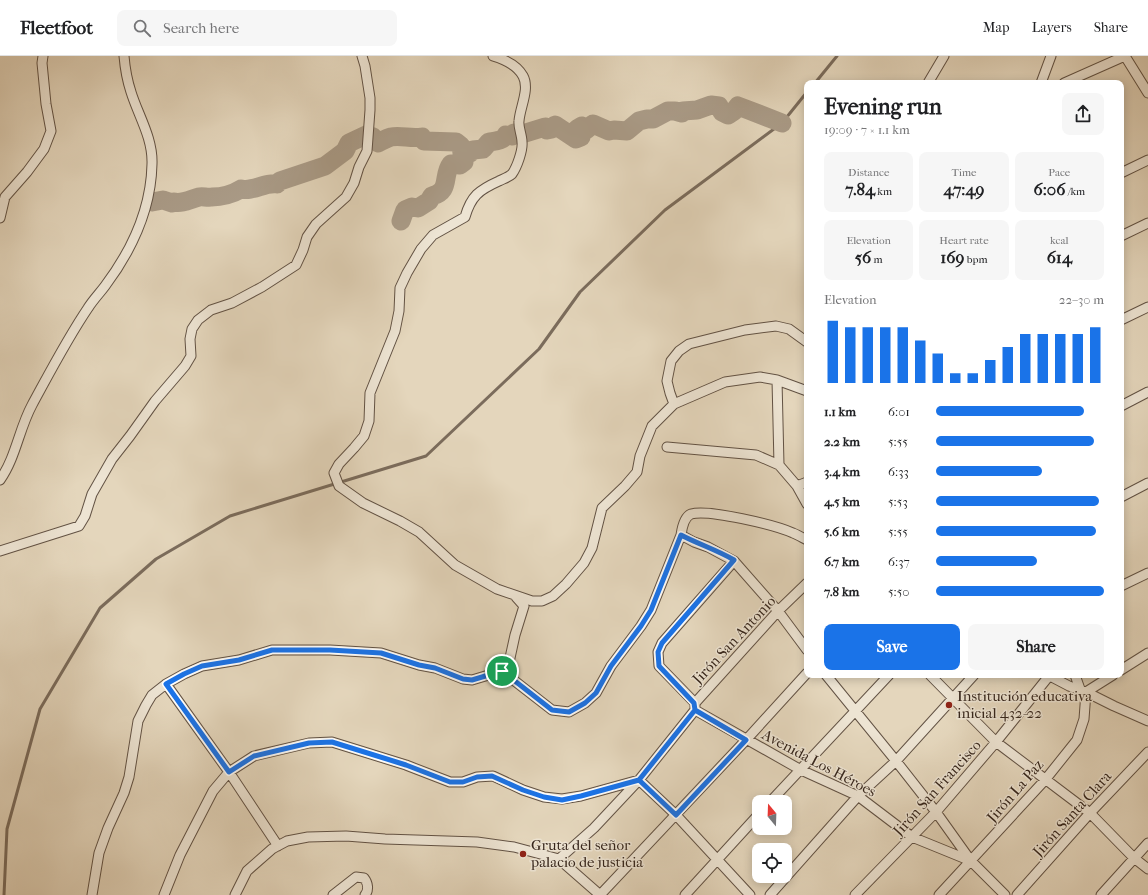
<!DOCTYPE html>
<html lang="en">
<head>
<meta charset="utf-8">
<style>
	:root { --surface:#fff; --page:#f6f6f6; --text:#202124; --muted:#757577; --line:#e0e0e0; --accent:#1a73e8 }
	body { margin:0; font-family:"IM FELL French Canon",serif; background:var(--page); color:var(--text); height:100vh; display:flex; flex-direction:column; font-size:15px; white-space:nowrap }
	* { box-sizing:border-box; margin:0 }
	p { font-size:13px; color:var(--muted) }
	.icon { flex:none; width:22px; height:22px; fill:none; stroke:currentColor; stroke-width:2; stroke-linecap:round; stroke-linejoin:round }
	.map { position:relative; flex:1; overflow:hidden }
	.drawer { position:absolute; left:804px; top:24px; width:320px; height:598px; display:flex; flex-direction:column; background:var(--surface); border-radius:8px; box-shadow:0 2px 10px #0003 }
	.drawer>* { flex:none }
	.needle { width:26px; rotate:341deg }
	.controls { position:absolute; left:752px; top:739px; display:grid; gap:8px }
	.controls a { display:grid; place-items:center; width:40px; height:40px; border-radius:8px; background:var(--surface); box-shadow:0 2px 10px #0003; font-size:20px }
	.pin { position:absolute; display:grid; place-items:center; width:34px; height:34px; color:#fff; margin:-17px; border:2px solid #fff; border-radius:50%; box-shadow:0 1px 4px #0007 }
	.round { display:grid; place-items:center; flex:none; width:42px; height:42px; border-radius:8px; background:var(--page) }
	.overview { display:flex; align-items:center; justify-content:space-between; height:68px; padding:0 20px }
	h1 { font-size:22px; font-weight:800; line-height:30px }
	.metrics { display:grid; grid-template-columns:repeat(3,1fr); gap:6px; height:68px; padding:4px 20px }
	.metrics div { display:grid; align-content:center; border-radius:8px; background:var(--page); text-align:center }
	.metrics b { font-size:17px; font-weight:800 }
	.metrics small { font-size:11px; font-weight:400 }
	.metrics p { font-size:11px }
	.chart { height:112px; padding:8px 20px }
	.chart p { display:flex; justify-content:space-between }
	.chart svg { width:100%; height:72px; margin-top:4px; stroke:var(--accent); stroke-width:6 }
	.primary-button { display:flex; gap:8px; margin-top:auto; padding:8px 20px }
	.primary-button a { flex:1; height:46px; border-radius:8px; background:var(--accent); color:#fff; font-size:16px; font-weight:800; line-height:46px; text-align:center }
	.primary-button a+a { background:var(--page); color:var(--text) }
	ul { padding:0 20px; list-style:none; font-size:13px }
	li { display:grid; grid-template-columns:64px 48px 1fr; align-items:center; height:30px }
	li i { height:10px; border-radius:5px; background:var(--accent) }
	header { display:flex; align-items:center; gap:24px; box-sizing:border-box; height:56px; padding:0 20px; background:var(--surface); border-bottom:1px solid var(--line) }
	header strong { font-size:19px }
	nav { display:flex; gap:22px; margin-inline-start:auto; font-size:14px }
	.search { width:280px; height:36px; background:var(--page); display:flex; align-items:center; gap:10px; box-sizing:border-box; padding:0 14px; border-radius:8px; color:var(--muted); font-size:15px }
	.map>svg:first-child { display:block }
</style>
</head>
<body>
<header>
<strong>Fleetfoot</strong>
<div class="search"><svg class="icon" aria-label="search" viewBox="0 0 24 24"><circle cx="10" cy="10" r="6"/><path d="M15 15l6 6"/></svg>Search here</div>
<nav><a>Map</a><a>Layers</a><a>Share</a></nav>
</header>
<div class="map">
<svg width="1148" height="839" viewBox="0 0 1148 839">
	<rect width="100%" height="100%" fill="#e4d6bc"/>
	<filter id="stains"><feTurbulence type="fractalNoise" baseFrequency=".005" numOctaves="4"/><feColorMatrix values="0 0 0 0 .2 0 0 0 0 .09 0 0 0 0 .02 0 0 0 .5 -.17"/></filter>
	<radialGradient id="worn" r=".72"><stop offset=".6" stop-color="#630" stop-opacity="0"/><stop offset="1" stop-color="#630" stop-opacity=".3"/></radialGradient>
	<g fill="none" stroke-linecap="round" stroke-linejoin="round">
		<path stroke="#7b6c5c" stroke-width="3" d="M815,27L837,0
			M4,839L7,773L40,653L100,552L156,503L230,460L426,400L539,293L580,236L665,154L782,67L807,36"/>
		<path stroke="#a99a86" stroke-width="19" d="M152,146L163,144L172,147L174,146C182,148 191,143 199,141C203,140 207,142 212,141C221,141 233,138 241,133C253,136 265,126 277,128L280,125L325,110L345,95L349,87L366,79L373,81L378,87C382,85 387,82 391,81C401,79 411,83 422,81L424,85L456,86L461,90L462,97L466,99L470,97L473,94L483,93L489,86C495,85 503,85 506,79L512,80L514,77L519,79L545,71L547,74L552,73L555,69L576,83L581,81L577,73L582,70L586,74L593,68L609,75L614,74L627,75L639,65L647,63H653L668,55H675L682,57L683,55L697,54L711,49L719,50L722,56L728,59L734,55L738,50L782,67
			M401,165L405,154L412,151L418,152L429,145L432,140C451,135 442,120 451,108L460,109L464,106V102L466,99"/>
		<g stroke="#625244" stroke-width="11">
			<path id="minor" d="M493,0C503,3 517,9 523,20C530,33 520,51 519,65C518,71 522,79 522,86C523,94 517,111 512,118C509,121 503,123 499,125C479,134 471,140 465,161L433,179L421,193L407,217L400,232L399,255L395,275L370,337L369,365L364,380L354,392L339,408L334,417L339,430L363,447L400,465L419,476L455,509L497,533L532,545H542L553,540L566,528L584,507L592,492L602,452L625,430L637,416L640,400L652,370L674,348L725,326L760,321L777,324L807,335
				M928,27L944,0
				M1041,27L1051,0
				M1064,27L1125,0L1148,37
				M1121,117L1148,104
				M0,162L5,141L27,116L44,93L51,75L46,48L42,7L43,0
				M1121,180L1148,167
				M1121,264L1148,251
				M777,324L779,409L797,430L807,448
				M674,348L670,337L667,325L671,305L679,295L689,288L745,274L776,270L789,273L807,286
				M1121,350L1148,336
				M667,391L756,399L779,409
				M0,424C16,401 19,373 32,349C50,316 67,283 88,252C93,244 99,238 105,230C132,194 151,154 152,108C153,82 138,59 131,36C127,24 125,12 124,0
				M797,430L807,426
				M1121,441L1148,427
				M807,484C803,482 798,479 793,477C775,469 709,453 691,458C684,461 682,472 681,479L694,486L708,491L734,505L778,555L807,594
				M0,495L79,470L85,460L92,438L112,403L130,380L155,345L185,310L191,300L190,283L192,273L198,264L211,254L232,247L262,231L296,209L303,194L307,181L316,168L346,141L354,127L359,111L367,95L370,54V42L365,10L362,0
				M1121,530L1148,517
				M1121,614L1148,597
				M502,615L552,654L569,656L585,647L596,637L611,610L641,570L651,554L681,479
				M826,619L896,705L936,756L971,805L1005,839
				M930,619L996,686L1090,757L1134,802L1148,813
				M1048,619L1069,630L1086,636L1114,650L1148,665
				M1075,619L1080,633
				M166,628L229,716L278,790
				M695,647L659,610L658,596L662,587L734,505
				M695,654L801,714L858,740L912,781L971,805
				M770,746L889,619
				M559,803L594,772L639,724L695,654V647L778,555L807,527
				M92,839L99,797L108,772L124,737L129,721L138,665L146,649L152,639L166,628L184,618L202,610L239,604L272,594H330L381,597L419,609L435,612L463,623L472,624L502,615L508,611L515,579L524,550L516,541
				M164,839L180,799L213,735L229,716L254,700L309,687L332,686L406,709L450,726H463L477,721L493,720L523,734L544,741L562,743L581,740L639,724L676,759L750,839
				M235,839L247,815L272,793L287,785L308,781L346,780L385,783L477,786L514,791L559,803L600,839
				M333,839L356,821L364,822C368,827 369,834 365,839
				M600,839L746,684L807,617
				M685,839L759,758
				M770,839L858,740L896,705L974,619
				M855,839L936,756L996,686L1049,620
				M939,839L1045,724L1077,684L1084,663L1086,636L1113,619
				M1017,839L1090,757L1148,696
				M1101,839L1148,787"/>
		</g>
		<use href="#minor" stroke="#ede4d3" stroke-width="9"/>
	</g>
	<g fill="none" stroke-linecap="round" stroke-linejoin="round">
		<g stroke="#fff" stroke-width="8">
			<path id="route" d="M502,615L552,654L569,656L585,647L596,637L611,610L641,570L651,554L681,479C698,488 717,494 734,504L662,587L658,596L659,610L694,647L695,654L639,724L676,759L746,684L695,654L639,724L581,740L562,744L544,741L523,734L492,720L477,721L463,726H450L406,709L332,686L309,687L254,700L229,716L166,628L184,618L202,610L239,604L272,594H330L381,597L419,609L435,612L463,623L472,624L502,615"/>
		</g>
		<use href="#route" stroke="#1a73e8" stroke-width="5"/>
	</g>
	<g fill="#8f2418" stroke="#ede4d3" stroke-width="1.5">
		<circle cx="949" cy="649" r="4"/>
		<circle cx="523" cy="798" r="4"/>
	</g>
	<g text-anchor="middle" stroke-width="3" stroke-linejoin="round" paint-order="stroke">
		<g font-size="15" fill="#36261c" stroke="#ede4d3">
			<text transform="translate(734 584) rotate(-47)" y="5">Jirón San Antonio</text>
			<text transform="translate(819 707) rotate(28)" y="5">Avenida Los Héroes</text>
			<text transform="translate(937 732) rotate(-48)" y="5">Jirón San Francisco</text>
			<text transform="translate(1015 735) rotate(-49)" y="5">Jirón La Paz</text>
			<text transform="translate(1072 758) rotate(-48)" y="5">Jirón Santa Clara</text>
		</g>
		<g font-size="15" fill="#36261c" stroke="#ede4d3" text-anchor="start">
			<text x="957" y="645">Institución educativa<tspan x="957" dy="17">inicial 432-22</tspan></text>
			<text x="531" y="794">Gruta del señor<tspan x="531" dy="17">palacio de justicia</tspan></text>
		</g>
	</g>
	<rect width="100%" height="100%" filter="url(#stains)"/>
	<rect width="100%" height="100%" fill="url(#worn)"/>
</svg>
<div class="controls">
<a><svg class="needle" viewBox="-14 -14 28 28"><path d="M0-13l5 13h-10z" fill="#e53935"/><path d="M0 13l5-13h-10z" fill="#757577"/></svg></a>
<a><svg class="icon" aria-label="locate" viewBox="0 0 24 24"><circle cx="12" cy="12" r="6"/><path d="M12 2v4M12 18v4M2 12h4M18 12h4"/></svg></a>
</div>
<div class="pin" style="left:502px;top:615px;background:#1e9e55"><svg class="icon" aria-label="arrive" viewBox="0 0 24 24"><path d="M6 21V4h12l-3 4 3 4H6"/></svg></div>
<section class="drawer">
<div class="overview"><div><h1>Evening run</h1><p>19:09 · 7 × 1.1 km</p></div><a class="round"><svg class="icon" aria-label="share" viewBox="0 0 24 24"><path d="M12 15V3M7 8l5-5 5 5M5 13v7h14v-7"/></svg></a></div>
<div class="metrics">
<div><p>Distance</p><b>7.84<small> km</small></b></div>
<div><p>Time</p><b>47:49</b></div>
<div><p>Pace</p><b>6:06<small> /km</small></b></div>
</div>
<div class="metrics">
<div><p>Elevation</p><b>56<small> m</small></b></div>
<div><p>Heart rate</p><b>169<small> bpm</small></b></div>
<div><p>kcal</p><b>614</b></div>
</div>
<div class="chart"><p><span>Elevation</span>22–30 m</p>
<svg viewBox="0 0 160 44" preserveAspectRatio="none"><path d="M5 44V6M15 44V10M25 44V10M35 44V10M45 44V10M55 44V18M65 44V26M75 44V38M85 44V38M95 44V30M105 44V22M115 44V14M125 44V14M135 44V14M145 44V14M155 44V10"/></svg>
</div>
<ul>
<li><b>1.1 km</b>6:01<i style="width:88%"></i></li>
<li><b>2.2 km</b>5:55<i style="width:94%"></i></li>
<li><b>3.4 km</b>6:33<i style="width:63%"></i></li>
<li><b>4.5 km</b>5:53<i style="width:97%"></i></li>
<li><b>5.6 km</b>5:55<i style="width:95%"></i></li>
<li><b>6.7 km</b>6:37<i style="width:60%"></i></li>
<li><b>7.8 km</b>5:50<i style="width:100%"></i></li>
</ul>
<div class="primary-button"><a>Save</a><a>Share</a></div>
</section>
</div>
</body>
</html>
